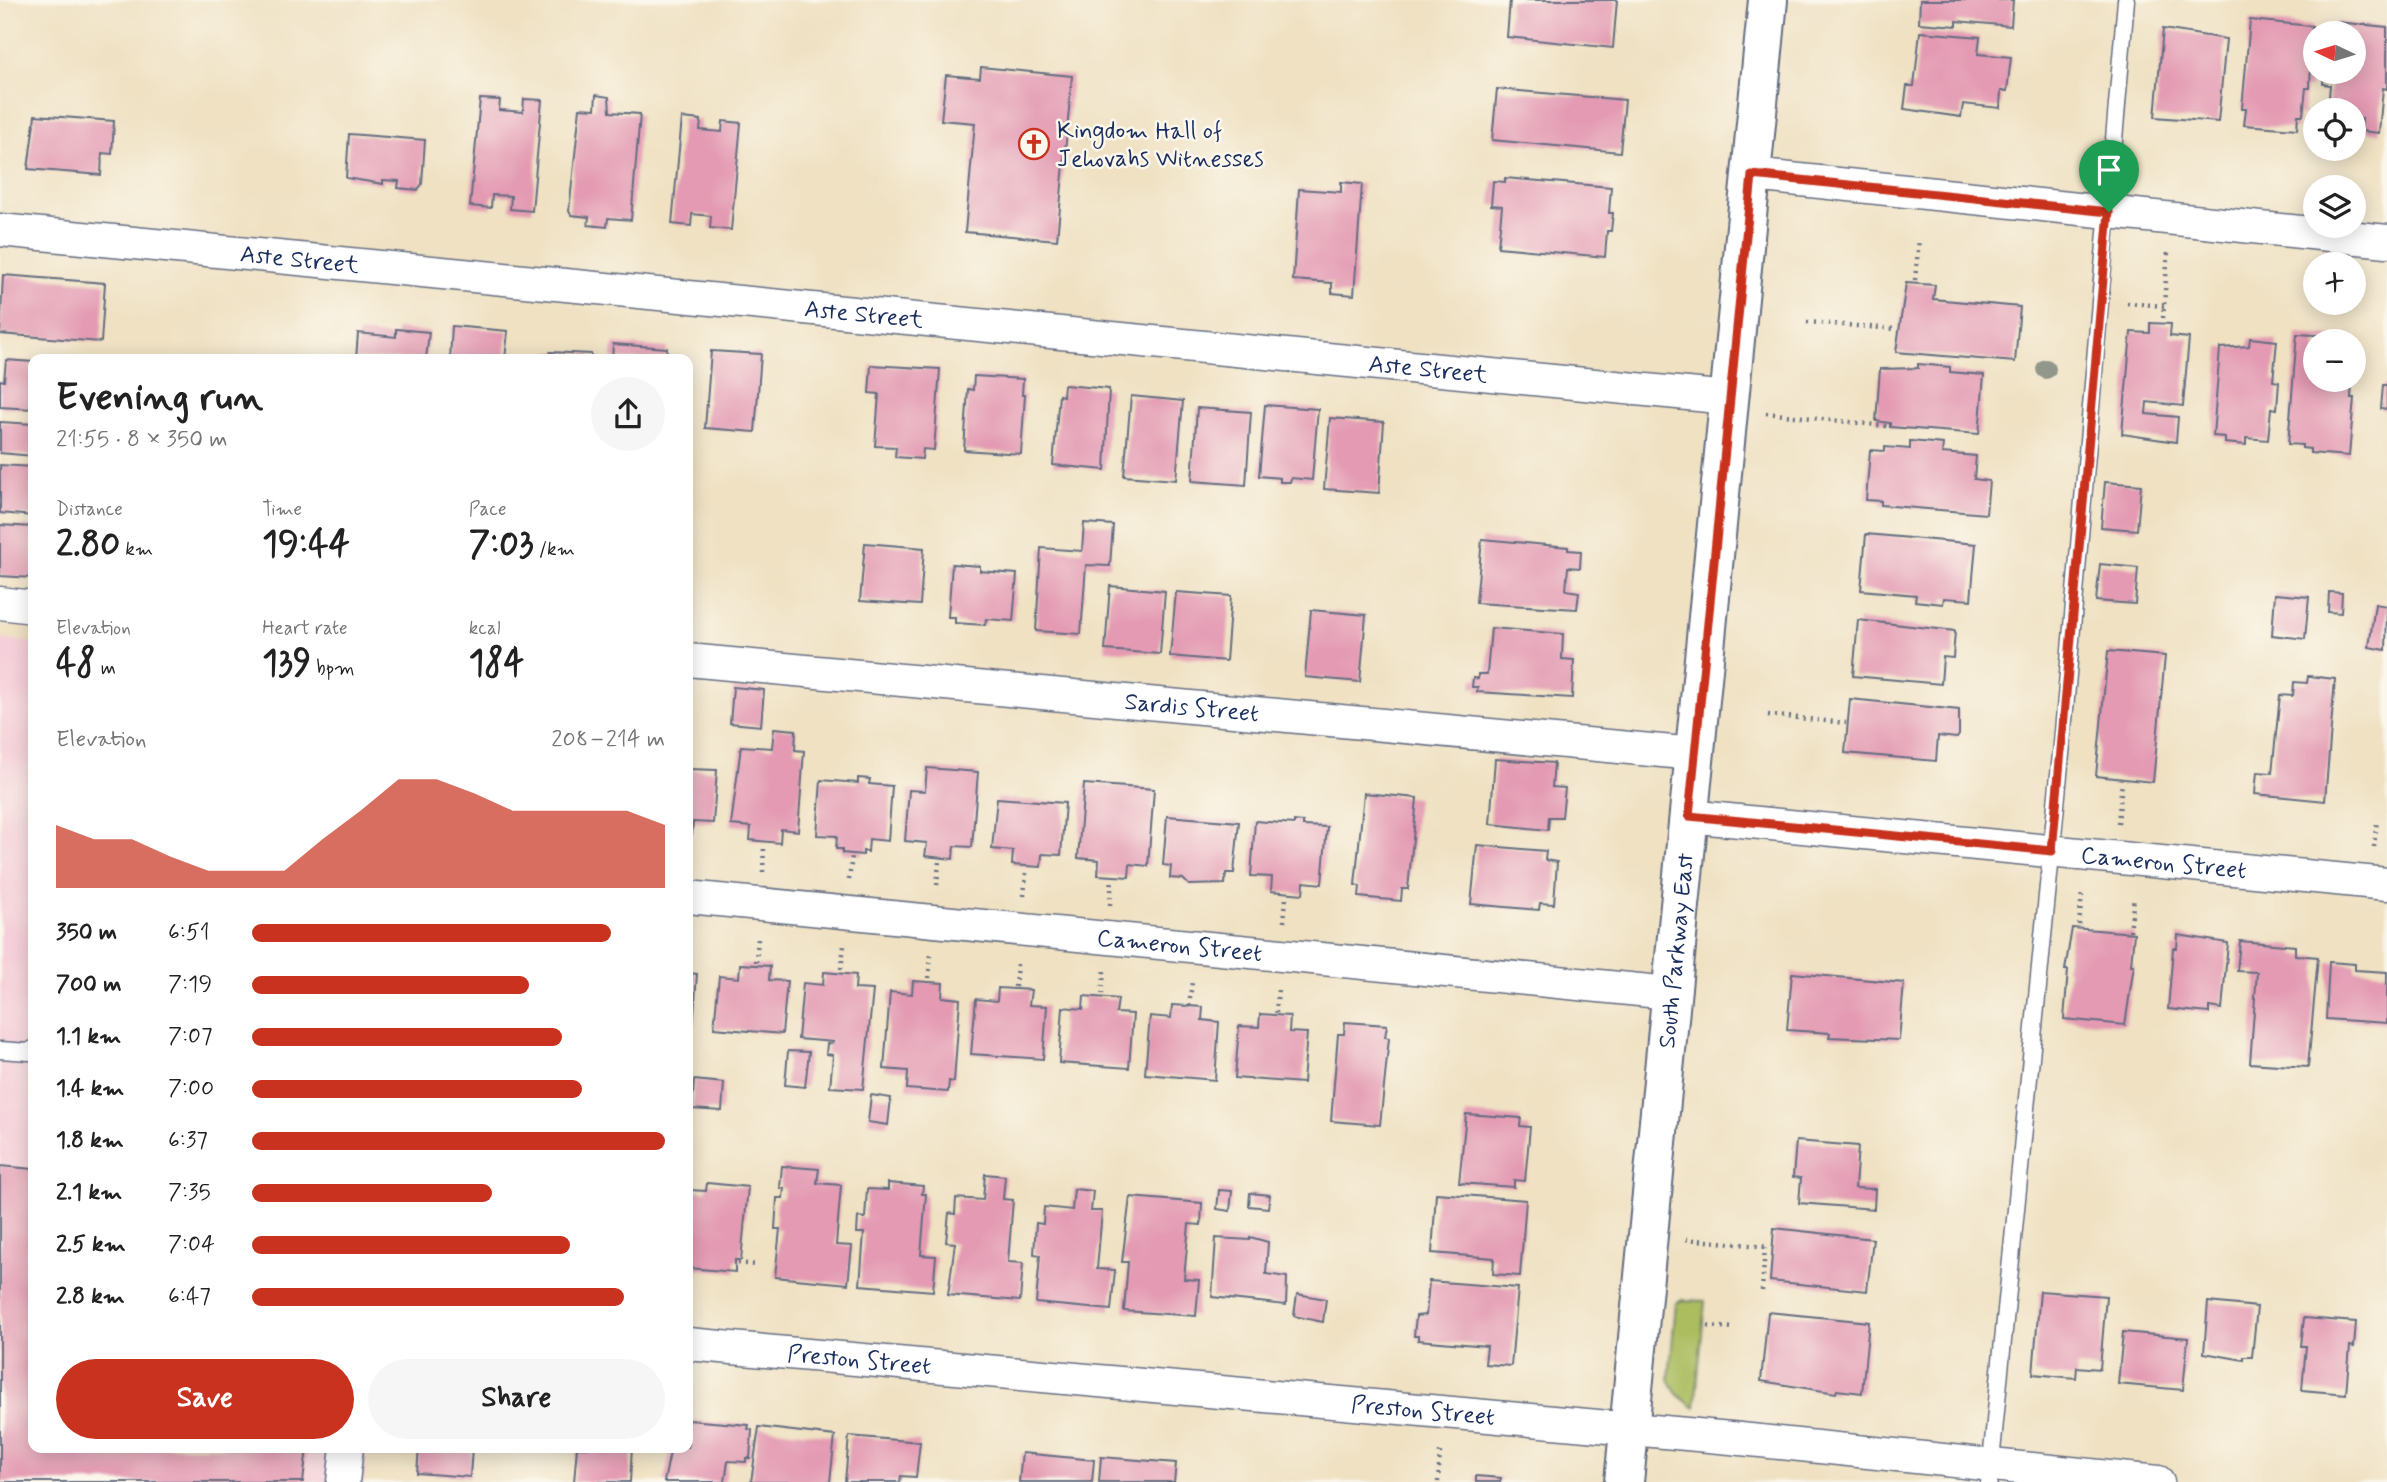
<!DOCTYPE html>
<html lang="en">
<head>
<meta charset="utf-8">
<style>
	:root { --surface:#fff; --page:#f6f6f6; --text:#222; --muted:#767676; --accent:#c8321e }
	body { margin:0; font-family:Mynerve,sans-serif; background:var(--page); color:var(--text); height:100vh; display:flex; flex-direction:column; font-size:26px; white-space:nowrap }
	* { box-sizing:border-box; margin:0 }
	p { font-size:23px; color:var(--muted) }
	.icon { flex:none; width:38px; height:38px; fill:none; stroke:currentColor; stroke-width:2; stroke-linecap:round; stroke-linejoin:round }
	.map { position:relative; flex:1; overflow:hidden }
	.details { position:absolute; left:28px; top:354px; width:665px; height:1099px; display:flex; flex-direction:column; background:var(--surface); border-radius:14px; box-shadow:0 4px 18px #0003 }
	.details>* { flex:none }
	.needle { width:46px; rotate:274deg }
	.fabs { position:absolute; left:2303px; top:21px; display:grid; gap:14px }
	.fabs a { display:grid; place-items:center; width:63px; height:63px; border-radius:50%; background:var(--surface); box-shadow:0 4px 18px #0003; font-size:35px }
	.pin { position:absolute; display:grid; place-items:center; width:60px; height:60px; color:#fff; margin:-72px -30px; border-radius:50% 50% 50% 0; rotate:-45deg; box-shadow:0 0 7px #0007 }
	.pin .icon { rotate:45deg }
	.round { display:grid; place-items:center; flex:none; width:74px; height:74px; border-radius:37px; background:var(--page) }
	.headline { display:flex; align-items:center; justify-content:space-between; height:119px; padding:0 28px }
	h1 { font-size:38px; font-weight:800; line-height:52px }
	.figures { display:grid; grid-template-columns:repeat(3,1fr); gap:10px; height:119px; padding:7px 28px }
	.figures div { display:grid; align-content:center }
	.figures b { font-size:35px; font-weight:800 }
	.figures small { font-size:19px; font-weight:400 }
	.figures p { font-size:19px }
	.chart { height:196px; padding:14px 28px }
	.chart p { display:flex; justify-content:space-between }
	.chart svg { width:100%; height:126px; margin-top:7px; fill:var(--accent); opacity:.7 }
	.button { display:flex; gap:14px; margin-top:auto; padding:14px 28px }
	.button a { flex:1; height:80px; border-radius:42px; background:var(--accent); color:#fff; font-size:28px; font-weight:800; line-height:80px; text-align:center }
	.button a+a { background:var(--page); color:var(--text) }
	ul { padding:0 28px; list-style:none; font-size:23px }
	li { display:grid; grid-template-columns:112px 84px 1fr; align-items:center; height:52px }
	li i { height:18px; border-radius:9px; background:var(--accent) }
	.map>svg:first-child { display:block }
</style>
</head>
<body>
<div class="map">
<svg width="2387" height="1482" viewBox="0 0 2387 1482">
	<rect width="100%" height="100%" fill="#fbf7ec"/>
	<filter id="ink" filterUnits="userSpaceOnUse"><feTurbulence type="fractalNoise" baseFrequency=".0143" numOctaves="2"/><feDisplacementMap in="SourceGraphic" scale="14" xChannelSelector="R" yChannelSelector="G"/><feConvolveMatrix kernelMatrix="1 2 1 2 8 2 1 2 1" color-interpolation-filters="sRGB"/></filter>
	<filter id="wash" filterUnits="userSpaceOnUse"><feTurbulence type="fractalNoise" baseFrequency=".00686" numOctaves="4" result="noise"/><feDisplacementMap in="SourceGraphic" scale="28" xChannelSelector="R" yChannelSelector="G"/><feGaussianBlur stdDeviation="1.57" result="paint"/><feColorMatrix in="noise" values="0 0 0 0 0 0 0 0 0 0 0 0 0 0 0 0 0 1.4 0 .05"/><feComposite in="paint" operator="in"/></filter>
	<g filter="url(#wash)">
		<rect width="100%" height="100%" fill="#efe1c2"/>
		<path fill="#f5cfd9" d="M0,639L33,643V1447H368L364,1482H0Z"/>
		<path fill="#acbd60" stroke="#64765f" stroke-width="2" d="M1682,1300L1705,1301L1695,1408L1677,1394L1669,1379L1676,1303Z"/>
		<g id="blocks">
			<path fill="#e39ab2" d="M1510,0H1617L1613,48L1507,37Z
				M1920,0H2013L2011,26L1957,21V26L1919,23Z
				M2250,20L2312,26L2310,88H2306L2303,115H2298L2297,129L2244,125L2246,109H2242Z
				M2336,22L2387,27V89L2383,88L2379,133L2361,131L2362,119L2354,118V110H2328L2330,85L2323,84L2324,72H2354V33H2335Z
				M2163,29L2226,39L2218,122L2155,117Z
				M1920,32L1980,37L1978,54L2011,57L2007,91H2001L2000,108L1963,104L1961,117L1904,109L1907,86H1914Z
				M981,67L1072,76L1057,240L965,232L975,123L941,120L946,75L980,78Z
				M1497,89L1625,100L1620,152L1492,140Z
				M596,95L609,97L610,112L640,114L631,220L608,218L607,227L588,225L589,217L571,215L569,211L580,108L595,109Z
				M480,99L500,100L499,110L523,112L524,99L542,100L532,211L510,209L511,196L492,195L491,208L470,206Z
				M35,115L114,121L112,154L102,153L101,175L28,169Z
				M682,118L701,120L700,130L722,132L723,121L741,123L731,230L710,228L711,216L692,214L691,226L672,224Z
				M349,134L425,140L422,184L418,190L398,188L399,181L383,180V184L346,178Z
				M1505,178L1611,187L1609,213H1613L1611,231H1607L1605,257L1498,247L1502,206L1491,205L1493,181L1505,182Z
				M1341,182L1362,184L1354,295L1332,293V283L1293,280L1299,189L1341,192Z
				M3,275L105,283L101,342L0,334Z
				M1906,283L1935,285L1933,299L2020,307L2015,362L1896,352Z
				M2150,323L2171,324L2170,336L2189,338L2183,406L2147,402L2146,414L2178,417L2176,442L2122,434L2131,332L2150,333Z
				M452,326L508,331L505,359H450Z
				M396,329L429,332L426,359H356L358,333L396,337Z
				M2297,334L2334,336L2333,341H2315V380H2352L2351,398H2354L2349,456L2310,453V449L2302,448V445L2288,444Z
				M2250,338L2277,341L2273,381L2279,382L2277,409L2271,408L2268,440L2246,438V445L2225,443V437L2213,436L2220,348L2249,346Z
				M613,344L667,348L666,359H612Z
				M711,351L761,354L755,432L705,428Z
				M550,352L591,354V359H550Z
				M6,360L33,362V409L0,407V380L4,381Z
				M1918,364L1950,367V372L1984,375L1979,434L1890,427V423L1876,421L1880,369L1918,368Z
				M871,365L940,369L934,450L923,449L922,459L895,457L896,447L875,446L879,394L869,393Z
				M974,376L1023,379L1022,395H1025L1021,454L964,450L968,389L973,390Z
				M1064,385L1109,389L1105,470L1053,465L1059,395L1063,396Z
				M2383,385H2387V410L2381,409Z
				M1131,396L1183,401L1176,480L1124,476Z
				M1265,405L1318,409L1312,480L1291,478L1290,482H1280V478L1259,476Z
				M1197,408L1251,412L1246,485L1192,481Z
				M1330,418L1384,422L1379,493L1324,489Z
				M0,422L33,424V456L0,453Z
				M1910,441L1943,444L1942,453L1976,456L1974,479L1989,481L1986,514L1881,505V501L1866,500L1870,450L1885,451V447L1910,449Z
				M0,465L33,467V516L0,513Z
				M2105,482L2141,485L2137,530L2101,527Z
				M1084,523L1113,525L1110,566L1086,565L1081,634L1036,631L1041,548L1082,551Z
				M0,525L33,527V578L0,576Z
				M1866,534L1976,544L1971,600L1944,598L1943,604L1915,601L1916,595L1861,590Z
				M1482,539L1568,547V550L1581,551L1580,568L1568,567L1566,590L1579,592L1577,609L1476,603Z
				M865,543L924,548L920,605L860,601Z
				M952,564L980,566V571L1017,574L1013,621L986,619L985,625L955,623V617H948Z
				M2100,564L2138,568L2135,604L2096,601Z
				M1110,586L1165,591L1160,654L1105,650Z
				M1176,592L1231,596L1226,661L1170,656Z
				M2329,592L2342,593L2341,613L2328,612Z
				M2275,594L2309,597L2305,639L2272,635Z
				M2375,604L2387,606L2386,650L2369,647Z
				M1311,610L1366,615L1360,682L1305,677Z
				M1858,620L1955,631L1953,658L1943,657L1941,684L1853,676Z
				M1491,628L1563,634L1562,659L1574,660L1572,698L1477,692L1478,687H1472L1473,678L1478,679V674H1487Z
				M2108,651L2165,656L2153,782L2096,776Z
				M2308,676L2335,679L2325,801L2255,794L2257,772L2272,773L2280,695L2293,696L2294,682L2307,683Z
				M733,687L764,690L761,726L730,723Z
				M1850,699L1959,710V735L1957,738L1938,736L1936,761L1845,753Z
				M774,728L796,730L795,750L804,751L798,831L781,829L780,843L750,840L751,827L731,825L741,746L772,748Z
				M1495,759L1554,763L1552,787L1565,788L1562,817H1549L1548,830L1490,824Z
				M927,768L978,772L972,847L954,846L953,859L925,856L927,843L905,841L909,790L925,791Z
				M688,769L717,770L713,823L693,822L692,834H688Z
				M858,778L870,779L869,784L892,786L888,841L869,839L868,852L863,851V855L842,853V849H836L837,836L817,835L821,780L858,783Z
				M1084,784L1154,789L1148,866L1130,864L1129,877L1098,875L1099,860L1078,858Z
				M1364,793L1417,798L1408,889H1402L1401,901L1359,897L1360,886L1355,885Z
				M997,798L1065,803L1061,855L1042,854L1041,867L1012,865L1013,851L992,849Z
				M1167,816L1239,822L1234,873H1226L1225,884L1189,885L1183,879L1170,878L1171,866L1163,865Z
				M1255,821L1294,824V821L1303,822V826L1327,827L1322,884L1304,882L1303,894L1271,891L1272,877L1251,876Z
				M1477,845L1546,851L1545,860L1557,862L1554,904L1540,903L1539,910L1471,904Z
				M2072,928L2134,933L2131,965H2134L2125,1025L2064,1019L2068,970H2065Z
				M2178,935L2228,943L2222,1009L2209,1007V1013L2168,1009L2173,948H2177Z
				M2240,941L2295,946V955L2318,957L2308,1067L2250,1063L2257,972L2237,971Z
				M2329,962L2355,964V970L2387,972V1023L2326,1019Z
				M740,964L770,966L769,980L787,981L782,1034L714,1028L719,976L739,978Z
				M824,972L856,975L855,989L873,990L863,1089L830,1087L833,1055L826,1054L827,1044L834,1042L798,1039L803,983L823,985Z
				M688,973L697,974L693,1027H688Z
				M1792,973L1904,983L1899,1040L1829,1037L1830,1033L1787,1030Z
				M913,981L943,983L942,997L960,999L954,1082L949,1081L948,1092L907,1089L908,1071L884,1069L890,992L912,994Z
				M998,988L1031,990L1029,1005L1047,1006L1043,1059L971,1054L976,999L997,1001Z
				M1084,996L1118,999L1116,1013L1133,1014L1129,1068L1059,1063L1063,1007L1083,1009Z
				M1172,1005L1203,1007L1202,1020L1219,1022L1215,1080L1145,1074L1150,1016L1171,1018Z
				M1260,1014L1290,1016L1289,1032L1307,1033L1303,1083L1235,1078L1239,1026L1259,1027Z
				M1345,1022L1387,1025L1385,1037L1389,1038L1380,1125L1331,1121L1338,1034H1344Z
				M788,1051L809,1052L805,1087L785,1085Z
				M694,1080L724,1083L722,1111L692,1109Z
				M871,1095L891,1098L888,1125L868,1122Z
				M1466,1114L1521,1118L1520,1126L1530,1127L1525,1181L1514,1180V1187L1459,1183Z
				M1796,1141L1858,1146L1855,1188L1875,1189L1874,1209L1799,1203L1801,1178L1793,1177Z
				M0,1166L33,1169V1447H307L303,1482H0Z
				M782,1166L819,1169L817,1183L841,1185L836,1245L852,1246L848,1284L775,1277L780,1229H775L777,1198H783L784,1188H780Z
				M985,1174L1005,1176L1003,1199L1013,1200L1008,1262L1023,1263L1020,1301L948,1295L955,1243L946,1242L949,1213L955,1214L956,1198L983,1200Z
				M707,1183L748,1187L741,1260H735V1272L688,1268L690,1190L706,1191Z
				M888,1183L923,1186L922,1194H926L921,1255L936,1256L933,1291L860,1285L864,1233H857L858,1217L865,1218L867,1189L888,1190Z
				M1074,1189L1093,1191L1091,1211H1102L1097,1269L1115,1270L1111,1310L1036,1303L1040,1255L1034,1254L1036,1223L1043,1224L1044,1207L1072,1210Z
				M1219,1190L1232,1191L1230,1211L1217,1209Z
				M1250,1193L1270,1195L1268,1208L1249,1206Z
				M1436,1193L1526,1200L1520,1276L1493,1274L1494,1258L1432,1253Z
				M1130,1197L1202,1203L1201,1225L1189,1224L1184,1279L1199,1280L1196,1316L1124,1311L1128,1262H1122Z
				M1774,1228L1873,1239L1867,1291L1770,1281Z
				M1250,1237L1268,1242L1266,1274L1287,1277L1286,1305L1212,1297L1216,1238L1250,1240Z
				M1429,1281L1518,1288L1511,1366L1485,1364L1487,1346L1418,1340V1336H1414L1416,1316L1426,1315Z
				M2040,1291L2106,1296L2100,1369L2077,1367L2076,1378L2033,1374Z
				M1297,1294L1326,1299L1323,1322L1294,1316Z
				M2208,1302L2257,1307L2252,1357H2244V1360L2204,1353Z
				M1768,1312L1869,1322L1862,1393L1837,1390L1836,1393L1761,1381Z
				M2304,1318L2356,1322L2354,1347L2350,1346L2346,1394L2302,1390L2306,1346H2301Z
				M2123,1332L2188,1338L2183,1390L2118,1384Z
				M688,1420L749,1425L748,1429L752,1430L750,1458H746V1462L728,1461L725,1482H664L671,1447H688Z
				M759,1427L835,1436L830,1482H751Z
				M849,1436L920,1442L916,1477L901,1476L900,1482H845Z
				M419,1447H472L470,1477L417,1473Z
				M577,1447H632L630,1482H574Z
				M1022,1453L1094,1460L1092,1482H1019Z
				M1101,1457L1176,1463L1174,1482H1099Z
				M1476,1476L1501,1478L1500,1482H1476Z"/>
		</g>
	</g>
	<g filter="url(#ink)">
		<use href="#blocks" fill-opacity="0" stroke="#656d81" stroke-width="2"/>
		<g fill="none" stroke-linecap="round" stroke-linejoin="round">
			<g stroke="#656d81" stroke-width="19">
				<path id="service" d="M0,1050L29,1052L33,1049
					M1989,1482L2062,744L2126,0"/>
			</g>
			<g stroke="#656d81" stroke-width="35">
				<g id="minor">
					<path d="M1752,175L2387,241"/>
					<path id="s1" d="M0,230L1729,398"/>
					<path d="M0,603L33,607"/>
					<path id="s2" d="M688,660L1694,754"/>
					<path id="s3" d="M1688,816L2387,884"/>
					<path id="s4" d="M688,897L1670,993"/>
					<path id="s5" d="M688,1344L1731,1438L2158,1482"/>
					<path d="M343,1482L347,1447"/>
				</g>
			</g>
			<g stroke="#656d81" stroke-width="42">
				<g id="secondary">
					<path id="s6" d="M1624,1482L1768,0"/>
				</g>
			</g>
			<path stroke="#656d81" stroke-width="4.5" stroke-dasharray="2 5" stroke-linecap="butt" d="M1915,280L1919,240
				M2127,303L2164,306
				M2163,318L2168,252
				M1807,322L1895,329
				M1766,413L1887,426
				M1768,715L1846,723
				M2118,823L2122,782
				M2374,847L2377,820
				M763,872L764,845
				M849,880L852,856
				M937,885L939,862
				M1024,896L1026,873
				M1110,905L1112,878
				M1284,922L1286,898
				M2079,925L2082,893
				M2130,931L2134,898
				M756,962L758,939
				M841,969L844,946
				M929,978L931,955
				M1015,987L1017,964
				M1102,994L1104,971
				M1189,1006L1192,982
				M1276,1013L1278,989
				M1686,1239L1769,1247
				M738,1263L757,1265
				M1762,1291L1765,1247
				M1708,1326L1734,1328
				M1438,1482L1440,1452"/>
			<use href="#service" stroke="#fff" stroke-width="16"/>
			<use href="#minor" stroke="#fff" stroke-width="32"/>
			<use href="#secondary" stroke="#fff" stroke-width="38"/>
		</g>
		<circle fill="#92978c" cx="2046" cy="369" r="10"/>
	</g>
	<g fill="none" stroke-linecap="round" stroke-linejoin="round" filter="url(#ink)">
		<g stroke="#fff" stroke-width="14">
			<path id="route" d="M1752,175L2109,212L2052,851L1689,816Z"/>
		</g>
		<use href="#route" stroke="#c8321e" stroke-width="9"/>
	</g>
	<defs>
		<g id="church-ring" transform="scale(1.575)"><circle r="9.5" fill="#fbf7ec" stroke="#c8321e" stroke-width="1.5"/><path d="M-1.2-6h2.4v3.5h3.3v2.4h-3.3V6h-2.4V-.1h-3.3v-2.4h3.3Z" fill="#c8321e"/></g>
	</defs>
	<g fill-rule="evenodd">
		<use href="#church-ring" x="1034" y="144"/>
	</g>
	<g text-anchor="middle" stroke-width="5" stroke-linejoin="round" paint-order="stroke">
		<g font-size="24" fill="#1b2f5e" stroke="#fbf7ec" text-anchor="start">
			<text x="1057" y="138">Kingdom Hall of<tspan x="1057" dy="28">Jehovahs Witnesses</tspan></text>
		</g>
		<g font-size="24" fill="#1b2f5e" stroke="#fbf7ec">
			<text dy="8" stroke="none"><textPath href="#s1" startOffset="301">Aste Street</textPath></text>
			<text dy="8" stroke="none"><textPath href="#s1" startOffset="868">Aste Street</textPath></text>
			<text dy="8" stroke="none"><textPath href="#s1" startOffset="1435">Aste Street</textPath></text>
			<text dy="8" stroke="none"><textPath href="#s2" startOffset="506">Sardis Street</textPath></text>
			<text dy="8" stroke="none"><textPath href="#s3" startOffset="478">Cameron Street</textPath></text>
			<text dy="8" stroke="none"><textPath href="#s4" startOffset="494">Cameron Street</textPath></text>
			<text dy="8" stroke="none"><textPath href="#s6" startOffset="534">South Parkway East</textPath></text>
			<text dy="8" stroke="none"><textPath href="#s5" startOffset="172">Preston Street</textPath></text>
			<text dy="8" stroke="none"><textPath href="#s5" startOffset="738">Preston Street</textPath></text>
		</g>
	</g>
</svg>
<div class="fabs">
<a><svg class="needle" viewBox="-14 -14 28 28"><path d="M0-13l5 13h-10z" fill="#e53935"/><path d="M0 13l5-13h-10z" fill="#767676"/></svg></a>
<a><svg class="icon" aria-label="locate" viewBox="0 0 24 24"><circle cx="12" cy="12" r="6"/><path d="M12 2v4M12 18v4M2 12h4M18 12h4"/></svg></a>
<a><svg class="icon" aria-label="layers" viewBox="0 0 24 24"><path d="M12 4l9 5-9 5-9-5zM3 14l9 5 9-5"/></svg></a>
<a>+</a>
<a>−</a>
</div>
<div class="pin" style="left:2109px;top:212px;background:#1e9e55"><svg class="icon" aria-label="arrive" viewBox="0 0 24 24"><path d="M6 21V4h12l-3 4 3 4H6"/></svg></div>
<section class="details">
<div class="headline"><div><h1>Evening run</h1><p>21:55 · 8 × 350 m</p></div><a class="round"><svg class="icon" aria-label="share" viewBox="0 0 24 24"><path d="M12 15V3M7 8l5-5 5 5M5 13v7h14v-7"/></svg></a></div>
<div class="figures">
<div><p>Distance</p><b>2.80<small> km</small></b></div>
<div><p>Time</p><b>19:44</b></div>
<div><p>Pace</p><b>7:03<small> /km</small></b></div>
</div>
<div class="figures">
<div><p>Elevation</p><b>48<small> m</small></b></div>
<div><p>Heart rate</p><b>139<small> bpm</small></b></div>
<div><p>kcal</p><b>184</b></div>
</div>
<div class="chart"><p><span>Elevation</span>208–214 m</p>
<svg viewBox="0 0 160 44" preserveAspectRatio="none"><path d="M0 44V22L10 27L20 27L30 33L40 38L50 38L60 38L70 27L80 17L90 6L100 6L110 11L120 17L130 17L140 17L150 17L160 22V44z"/></svg>
</div>
<ul>
<li><b>350 m</b>6:51<i style="width:87%"></i></li>
<li><b>700 m</b>7:19<i style="width:67%"></i></li>
<li><b>1.1 km</b>7:07<i style="width:75%"></i></li>
<li><b>1.4 km</b>7:00<i style="width:80%"></i></li>
<li><b>1.8 km</b>6:37<i style="width:100%"></i></li>
<li><b>2.1 km</b>7:35<i style="width:58%"></i></li>
<li><b>2.5 km</b>7:04<i style="width:77%"></i></li>
<li><b>2.8 km</b>6:47<i style="width:90%"></i></li>
</ul>
<div class="button"><a>Save</a><a>Share</a></div>
</section>
</div>
</body>
</html>
